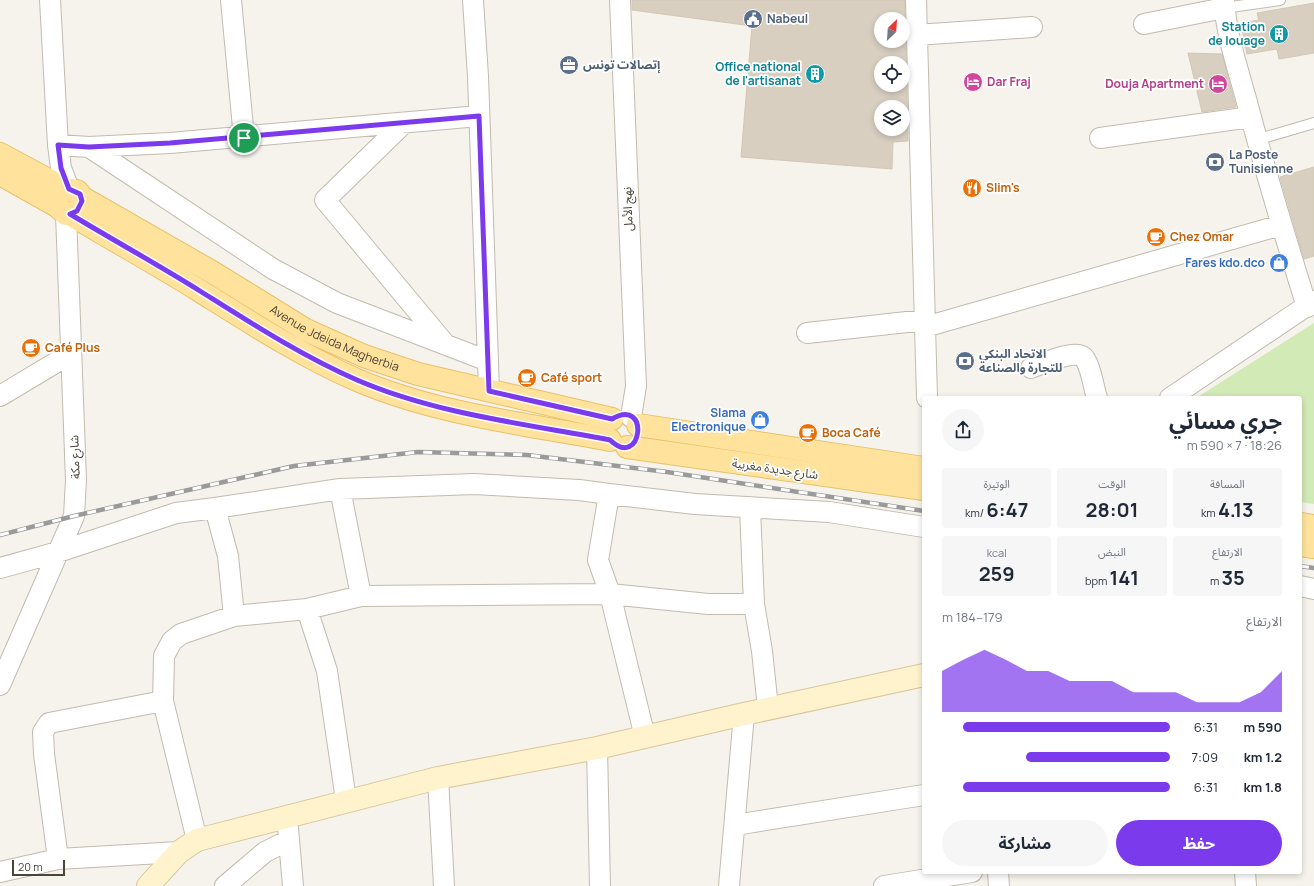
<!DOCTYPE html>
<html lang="ar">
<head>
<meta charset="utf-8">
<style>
	:root { --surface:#fff; --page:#f6f6f7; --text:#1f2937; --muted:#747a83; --accent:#7c3aed }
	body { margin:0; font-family:Manrope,"Noto Sans Arabic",sans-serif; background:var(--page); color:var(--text); direction:rtl; height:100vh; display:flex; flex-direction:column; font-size:15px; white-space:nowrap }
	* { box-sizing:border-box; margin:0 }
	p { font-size:13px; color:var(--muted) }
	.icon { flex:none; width:22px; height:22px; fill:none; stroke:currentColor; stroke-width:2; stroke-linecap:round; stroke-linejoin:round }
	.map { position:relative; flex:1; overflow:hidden; direction:ltr }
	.drawer { position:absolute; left:922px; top:396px; width:380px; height:478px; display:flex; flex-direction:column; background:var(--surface); border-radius:4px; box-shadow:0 2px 6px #0003; direction:rtl }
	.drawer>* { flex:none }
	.needle { width:26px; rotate:25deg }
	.buttons { position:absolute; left:874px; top:12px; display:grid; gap:8px }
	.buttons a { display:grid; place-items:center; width:36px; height:36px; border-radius:50%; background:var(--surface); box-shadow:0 2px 6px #0003; font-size:20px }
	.scale { position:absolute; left:12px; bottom:10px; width:53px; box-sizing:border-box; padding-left:4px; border:2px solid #4b4439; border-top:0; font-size:11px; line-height:14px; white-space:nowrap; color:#4b4439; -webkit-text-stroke:3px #fff; paint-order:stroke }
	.pin { position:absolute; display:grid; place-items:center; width:34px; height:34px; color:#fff; margin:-17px; border:2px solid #fff; border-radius:50%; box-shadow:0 1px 4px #0007 }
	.round { display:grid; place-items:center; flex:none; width:42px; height:42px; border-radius:21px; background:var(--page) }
	.overview { display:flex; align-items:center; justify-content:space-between; height:68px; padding:0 20px }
	h1 { font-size:22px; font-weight:700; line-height:30px }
	.figures { display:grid; grid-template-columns:repeat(3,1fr); gap:6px; height:68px; padding:4px 20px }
	.figures div { display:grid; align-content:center; border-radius:4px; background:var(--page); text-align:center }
	.figures b { font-size:20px; font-weight:700 }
	.figures small { font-size:11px; font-weight:400 }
	.figures p { font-size:11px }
	.chart { height:112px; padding:8px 20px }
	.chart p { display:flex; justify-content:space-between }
	.chart svg { width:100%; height:72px; margin-top:4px; fill:var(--accent); opacity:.7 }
	.primary-button { display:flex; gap:8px; margin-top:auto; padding:8px 20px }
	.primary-button a { flex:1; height:46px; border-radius:24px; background:var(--accent); color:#fff; font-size:16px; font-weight:700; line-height:46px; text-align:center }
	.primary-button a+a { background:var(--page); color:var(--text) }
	ul { padding:0 20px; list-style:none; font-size:13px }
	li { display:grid; grid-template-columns:64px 48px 1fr; align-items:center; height:30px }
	li i { height:10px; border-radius:5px; background:var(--accent) }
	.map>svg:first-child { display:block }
</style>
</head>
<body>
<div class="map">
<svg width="1314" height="886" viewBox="0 0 1314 886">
	<rect width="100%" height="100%" fill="#f6f3ec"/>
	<path fill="#d2eab5" d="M1314,323V504L1300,502V398H1196Z"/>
	<path fill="#d8cfc1" stroke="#d3c7b4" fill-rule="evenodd" d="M632,0H905L908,141L893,142L892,169L741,157L752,26L632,10ZM881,19H903V41H881ZM881,63H903V85H881ZM881,107H903V129H881Z
		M1314,3V53L1279,59L1277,49L1247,54L1241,23L1259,20L1257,13Z
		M1188,53L1222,54L1236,107L1202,112Z
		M1314,167V256L1304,259L1280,177Z"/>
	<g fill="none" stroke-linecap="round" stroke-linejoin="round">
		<g stroke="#c2bbae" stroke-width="12">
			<path id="lane" d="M1224,8L1280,0
				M1256,140L1314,123"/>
		</g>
		<g stroke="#c2bbae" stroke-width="22">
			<path id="street" d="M50,0L58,145L61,168L69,189
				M231,0L244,138
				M473,0L478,76L489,391
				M620,0L636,386L631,417
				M916,0L927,398
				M1224,0C1226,36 1239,72 1248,106C1266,174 1286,240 1307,307
				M1144,24L1224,8
				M916,35L1032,27
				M404,123L325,200L445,344
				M1100,138L1251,117
				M58,145L89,147L170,143L479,116
				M89,147L273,269L337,303L488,361
				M925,327L1281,225
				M807,333L925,320
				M1031,368C1042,364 1078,347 1085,359C1092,370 1093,386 1097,398
				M0,396L70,354
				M1170,398L1314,301
				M340,489L361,596
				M609,494L695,504L829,512L924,527
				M215,508L340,489L474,484L579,490L609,494L598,560L610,594L645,737
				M750,508L754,604
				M0,568L58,552L176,513L215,508L228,556L234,616
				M1300,586L1314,589
				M307,609L327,671L346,800
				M0,685L74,516L76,480L66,214
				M597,748L600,886
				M438,778L444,886
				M735,825L924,795
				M288,828L293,886
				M197,840L163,701L164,656L172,641L181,634L234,616L307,609L361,596L610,594L708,604H754L762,651L768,708
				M58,859L44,754L43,732L49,723L163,701
				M0,872L58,859L179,852
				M998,872L999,886
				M1245,872L1246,886
				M225,886L265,852L289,840
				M729,886L744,714
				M884,886L972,872"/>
		</g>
		<g stroke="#d6c79b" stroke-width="24">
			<path id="secondary" d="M148,886L179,852L197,840L438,778L597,748L744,714L924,675"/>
		</g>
		<g stroke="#e6c16a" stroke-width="24">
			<g id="primary">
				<path d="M0,154L65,189"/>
				<path d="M0,174L57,206L66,214L77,211C83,205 83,197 77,191L65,189L57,198V206"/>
				<path id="s1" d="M81,197L212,272L306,330L364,356L418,374L612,419"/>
				<path d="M70,214C113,240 157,264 200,291C251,323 302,356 357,380C436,414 526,424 610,440"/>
				<path d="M638,425L924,468"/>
				<path d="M627,447L924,489"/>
				<path d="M1300,524L1314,526"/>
				<path d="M1300,545L1314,547"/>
			</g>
		</g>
		<use href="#lane" stroke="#fff" stroke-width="10"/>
		<use href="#street" stroke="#fff" stroke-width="20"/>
		<use href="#secondary" stroke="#fff3cd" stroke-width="22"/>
		<use href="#primary" stroke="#ffe39c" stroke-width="22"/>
		<g stroke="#9a9a9a" stroke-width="4.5">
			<path id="rail" d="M0,535L74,516L294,466L418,452L527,455L667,472L924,511
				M1300,566L1314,568"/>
		</g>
		<use href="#rail" stroke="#fff" stroke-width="3" stroke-dasharray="9" stroke-linecap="butt"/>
	</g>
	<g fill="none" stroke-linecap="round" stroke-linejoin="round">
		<g stroke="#fff" stroke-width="8">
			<path id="route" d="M479,116L489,391L612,419C651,396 642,471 610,440C526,424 436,414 357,380C302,356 251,323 200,291C157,264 113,240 70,214L77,211L82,201L80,194L69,189L61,168L58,145L89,147L170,143Z"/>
		</g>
		<use href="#route" stroke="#7c3aed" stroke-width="5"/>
	</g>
	<defs>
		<g id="civic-disc" transform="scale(1)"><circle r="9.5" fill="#5c6f8a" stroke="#fff"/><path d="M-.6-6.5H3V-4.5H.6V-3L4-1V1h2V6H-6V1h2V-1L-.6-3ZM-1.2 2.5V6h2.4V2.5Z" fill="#fff"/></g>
		<g id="building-disc" transform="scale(1)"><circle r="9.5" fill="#0f9aa8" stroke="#fff"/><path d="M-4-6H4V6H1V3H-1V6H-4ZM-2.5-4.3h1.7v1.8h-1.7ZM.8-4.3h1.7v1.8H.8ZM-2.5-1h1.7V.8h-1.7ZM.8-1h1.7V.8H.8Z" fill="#fff"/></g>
		<g id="office-disc" transform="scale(1)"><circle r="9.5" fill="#5c6f8a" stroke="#fff"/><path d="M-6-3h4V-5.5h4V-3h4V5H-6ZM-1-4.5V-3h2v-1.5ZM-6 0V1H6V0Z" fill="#fff"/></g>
		<g id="hotel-disc" transform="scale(1)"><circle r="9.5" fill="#d1479c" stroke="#fff"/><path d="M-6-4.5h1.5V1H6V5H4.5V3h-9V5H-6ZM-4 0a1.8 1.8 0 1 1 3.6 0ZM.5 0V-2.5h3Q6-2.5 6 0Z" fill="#fff"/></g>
		<g id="bank-disc" transform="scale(1)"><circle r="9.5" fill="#5c6f8a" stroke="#fff"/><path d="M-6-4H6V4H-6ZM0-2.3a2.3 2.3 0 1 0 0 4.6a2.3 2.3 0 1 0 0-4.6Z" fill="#fff"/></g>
		<g id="restaurant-disc" transform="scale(1)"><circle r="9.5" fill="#e8710a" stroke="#fff"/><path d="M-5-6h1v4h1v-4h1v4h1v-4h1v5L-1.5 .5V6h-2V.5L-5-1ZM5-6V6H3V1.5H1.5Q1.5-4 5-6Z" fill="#fff"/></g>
		<g id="cafe-disc" transform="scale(1)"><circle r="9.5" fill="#e8710a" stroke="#fff"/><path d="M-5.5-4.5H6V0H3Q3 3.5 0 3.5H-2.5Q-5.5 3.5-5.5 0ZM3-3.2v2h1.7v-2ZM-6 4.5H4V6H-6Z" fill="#fff"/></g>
		<g id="shop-disc" transform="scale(1)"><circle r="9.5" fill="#3f7fe0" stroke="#fff"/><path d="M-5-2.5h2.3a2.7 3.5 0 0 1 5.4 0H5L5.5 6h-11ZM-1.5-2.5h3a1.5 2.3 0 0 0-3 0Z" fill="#fff"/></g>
	</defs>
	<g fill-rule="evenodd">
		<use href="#civic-disc" x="753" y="19"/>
		<use href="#building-disc" x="1279" y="34"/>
		<use href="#office-disc" x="569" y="65"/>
		<use href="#building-disc" x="815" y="74"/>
		<use href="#hotel-disc" x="973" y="82"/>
		<use href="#hotel-disc" x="1218" y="84"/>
		<use href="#bank-disc" x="1215" y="162"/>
		<use href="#restaurant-disc" x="972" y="188"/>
		<use href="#cafe-disc" x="1156" y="237"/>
		<use href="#shop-disc" x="1279" y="263"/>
		<use href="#cafe-disc" x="31" y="348"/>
		<use href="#bank-disc" x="965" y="361"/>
		<use href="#cafe-disc" x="527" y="378"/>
		<use href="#shop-disc" x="760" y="420"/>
		<use href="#cafe-disc" x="808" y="433"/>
	</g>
	<g text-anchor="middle" stroke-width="3.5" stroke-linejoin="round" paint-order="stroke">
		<g font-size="12" font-weight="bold" fill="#4e5e75" stroke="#fff" text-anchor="start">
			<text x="767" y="23">Nabeul</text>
			<text x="583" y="69">إتصالات تونس</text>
			<text x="1229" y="159">La Poste<tspan x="1229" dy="14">Tunisienne</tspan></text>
			<text x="979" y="358">الاتحاد البنكي<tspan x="979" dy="14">للتجارة والصناعة</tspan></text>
		</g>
		<g font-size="12" font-weight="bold" fill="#0d838f" stroke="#fff" text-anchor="end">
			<text x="1265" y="31">Station<tspan x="1265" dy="14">de louage</tspan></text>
			<text x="801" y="71">Office national<tspan x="801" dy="14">de l'artisanat</tspan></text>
		</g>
		<g font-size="12" font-weight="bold" fill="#b23c85" stroke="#fff" text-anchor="start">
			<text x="987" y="86">Dar Fraj</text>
			<text x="1204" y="88" text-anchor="end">Douja Apartment</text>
		</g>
		<g font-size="12" font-weight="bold" fill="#c56008" stroke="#fff" text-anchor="start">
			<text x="986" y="192">Slim's</text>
			<text x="1170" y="241">Chez Omar</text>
			<text x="45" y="352">Café Plus</text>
			<text x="541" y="382">Café sport</text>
			<text x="822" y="437">Boca Café</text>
		</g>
		<g font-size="12" fill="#4b4439" stroke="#fff">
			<text transform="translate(628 209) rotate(-92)" y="4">نهج الأمل</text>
			<text dy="4" stroke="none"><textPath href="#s1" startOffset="291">Avenue Jdeida Magherbia</textPath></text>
			<text transform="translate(75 457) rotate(-92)" y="4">شارع مكة</text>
			<text transform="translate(775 469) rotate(8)" y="4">شارع جديدة مغربية</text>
		</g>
		<g font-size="12" font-weight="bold" fill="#366cbe" stroke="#fff" text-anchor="end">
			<text x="1265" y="267">Fares kdo.dco</text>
			<text x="746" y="417">Slama<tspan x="746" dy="14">Electronique</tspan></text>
		</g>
	</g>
</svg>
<div class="buttons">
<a><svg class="needle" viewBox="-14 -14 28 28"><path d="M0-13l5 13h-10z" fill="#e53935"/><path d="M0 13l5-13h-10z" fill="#747a83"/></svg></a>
<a><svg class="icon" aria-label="locate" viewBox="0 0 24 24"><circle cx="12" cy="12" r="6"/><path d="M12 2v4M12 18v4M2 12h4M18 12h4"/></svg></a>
<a><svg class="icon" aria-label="layers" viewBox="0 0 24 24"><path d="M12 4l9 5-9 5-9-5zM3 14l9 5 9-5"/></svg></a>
</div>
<div class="scale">20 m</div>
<div class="pin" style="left:244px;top:138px;background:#1e9e55"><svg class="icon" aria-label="arrive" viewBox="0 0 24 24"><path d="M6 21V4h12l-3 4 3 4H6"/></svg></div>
<section class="drawer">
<div class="overview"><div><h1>جري مسائي</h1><p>18:26 · 7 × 590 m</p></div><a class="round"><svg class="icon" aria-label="share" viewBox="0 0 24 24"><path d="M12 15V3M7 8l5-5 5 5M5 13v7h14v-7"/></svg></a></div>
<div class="figures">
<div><p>المسافة</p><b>4.13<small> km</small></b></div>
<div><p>الوقت</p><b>28:01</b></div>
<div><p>الوتيرة</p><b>6:47<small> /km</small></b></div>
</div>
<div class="figures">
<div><p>الارتفاع</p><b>35<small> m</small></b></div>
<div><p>النبض</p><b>141<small> bpm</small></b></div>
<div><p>kcal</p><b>259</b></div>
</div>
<div class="chart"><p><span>الارتفاع</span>179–184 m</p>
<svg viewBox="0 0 160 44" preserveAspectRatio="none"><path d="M0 44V19L10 12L20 6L30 12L40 19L50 19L60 25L70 25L80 25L90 32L100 32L110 32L120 38L130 38L140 38L150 32L160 19V44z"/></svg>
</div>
<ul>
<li><b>590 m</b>6:31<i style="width:91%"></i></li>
<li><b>1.2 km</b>7:09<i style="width:63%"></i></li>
<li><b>1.8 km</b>6:31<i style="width:91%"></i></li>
</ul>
<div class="primary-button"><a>حفظ</a><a>مشاركة</a></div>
</section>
</div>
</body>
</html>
